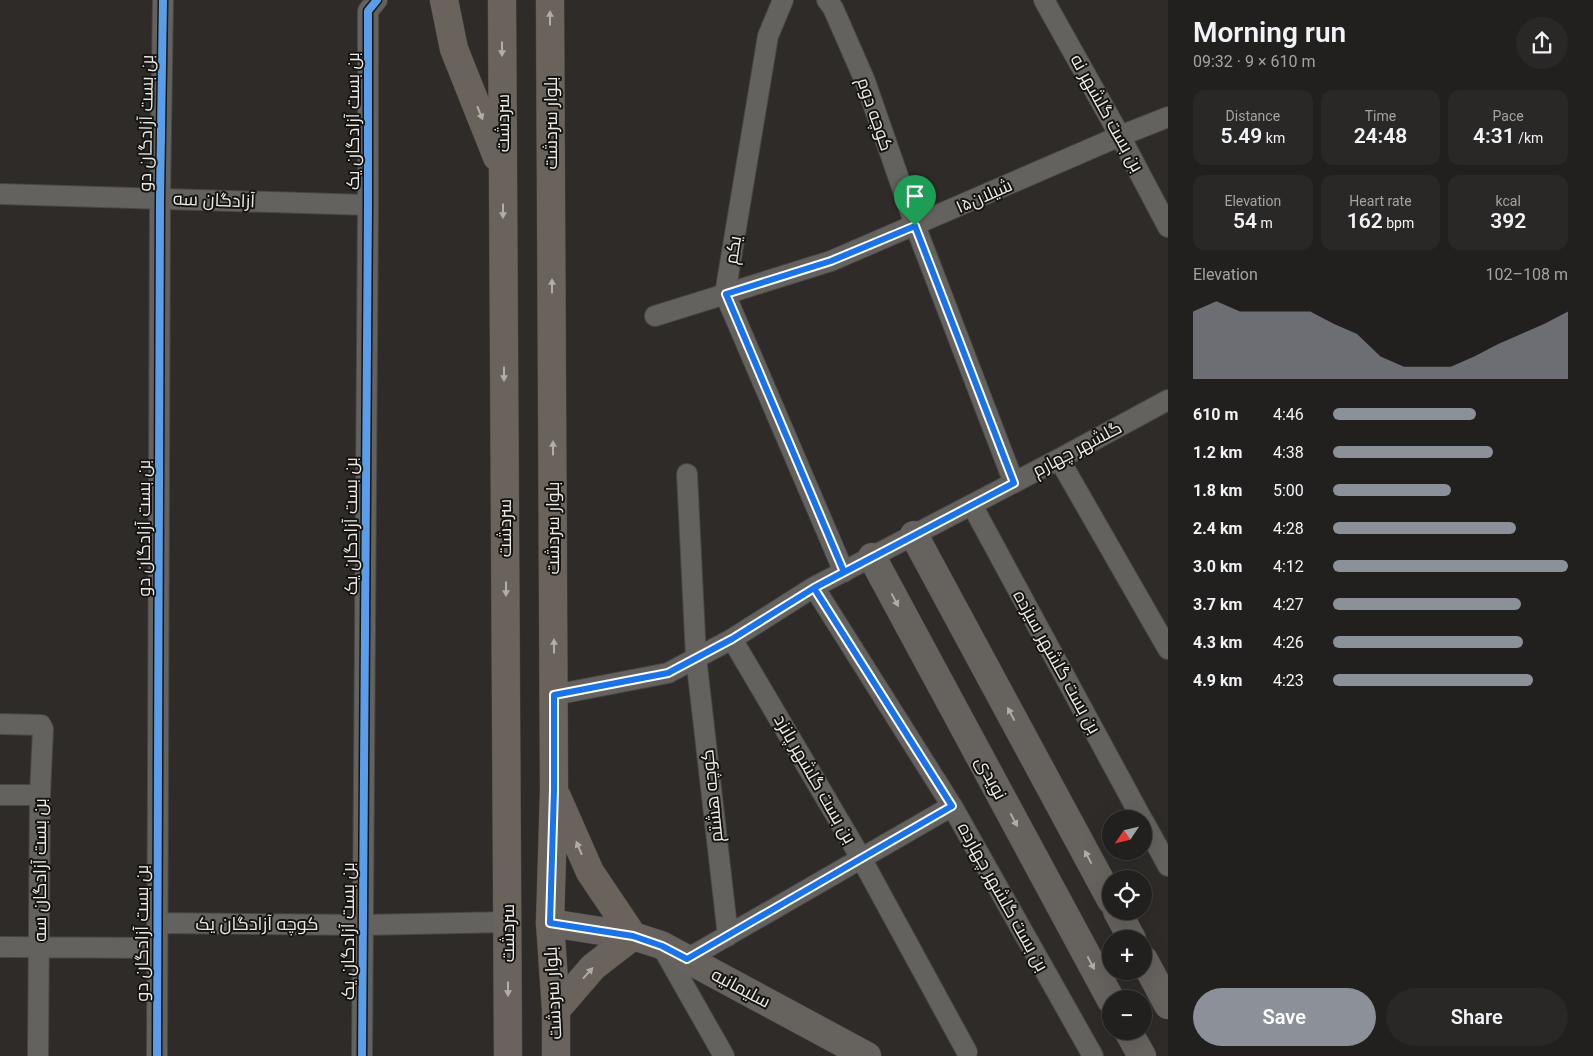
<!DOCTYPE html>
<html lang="en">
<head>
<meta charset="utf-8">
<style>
	:root { --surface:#22201e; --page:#2a2827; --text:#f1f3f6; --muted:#a2a3a4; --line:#3f3e3c; --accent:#8c9099 }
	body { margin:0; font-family:Roboto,Cairo,sans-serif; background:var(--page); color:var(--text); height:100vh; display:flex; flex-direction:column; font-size:19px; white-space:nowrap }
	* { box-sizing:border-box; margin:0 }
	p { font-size:16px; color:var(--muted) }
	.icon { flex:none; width:28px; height:28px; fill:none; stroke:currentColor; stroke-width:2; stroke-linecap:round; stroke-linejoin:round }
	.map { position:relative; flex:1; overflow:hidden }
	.drawer { display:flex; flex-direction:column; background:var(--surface); width:425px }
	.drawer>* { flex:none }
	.needle { width:32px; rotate:235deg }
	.tools { position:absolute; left:1102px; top:810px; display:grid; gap:10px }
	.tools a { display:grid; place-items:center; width:50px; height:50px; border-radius:50%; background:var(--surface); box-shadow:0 5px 20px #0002,0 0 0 1px var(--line); font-size:25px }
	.pin { position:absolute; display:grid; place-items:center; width:42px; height:42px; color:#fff; margin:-51px -21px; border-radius:50% 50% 50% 0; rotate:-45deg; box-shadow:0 0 5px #0007 }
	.pin .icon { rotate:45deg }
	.round { display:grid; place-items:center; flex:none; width:52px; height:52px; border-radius:26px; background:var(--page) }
	.headline { display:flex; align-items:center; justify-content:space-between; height:85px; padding:0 25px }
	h1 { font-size:28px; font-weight:600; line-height:38px }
	.figures { display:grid; grid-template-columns:repeat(3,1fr); gap:8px; height:85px; padding:5px 25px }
	.figures div { display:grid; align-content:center; border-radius:12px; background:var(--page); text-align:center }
	.figures b { font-size:21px; font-weight:600 }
	.figures small { font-size:14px; font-weight:400 }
	.figures p { font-size:14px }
	.chart { height:140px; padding:10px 25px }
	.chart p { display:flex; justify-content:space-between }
	.chart svg { width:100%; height:90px; margin-top:5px; fill:var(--accent); opacity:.7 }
	.action { display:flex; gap:10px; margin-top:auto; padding:10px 25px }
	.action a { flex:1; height:58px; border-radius:30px; background:var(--accent); color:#fff; font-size:20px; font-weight:600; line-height:58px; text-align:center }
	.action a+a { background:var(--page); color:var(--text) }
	ul { padding:0 25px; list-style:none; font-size:16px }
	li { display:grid; grid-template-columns:80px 60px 1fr; align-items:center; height:38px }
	li i { height:12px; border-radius:6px; background:var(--accent) }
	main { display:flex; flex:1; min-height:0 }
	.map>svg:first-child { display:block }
</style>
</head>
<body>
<main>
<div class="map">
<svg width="1168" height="1056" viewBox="0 0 1168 1056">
	<rect width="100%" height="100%" fill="#2e2b28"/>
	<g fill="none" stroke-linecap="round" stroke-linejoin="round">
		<g stroke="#494744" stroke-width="22">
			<path id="street" d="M783,0L768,36L725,294L844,572
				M827,0L833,8L865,81L915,225L1014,483
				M1044,0L1120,136L1168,227
				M0,194L368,205
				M655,316L831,261L1120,136L1168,117
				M1059,459L1168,649
				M687,474L696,657L728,936
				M972,505L1142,819
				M814,587L952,806L1093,1056
				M732,639L861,858L967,1052
				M554,695L668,673L732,639L814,587L1059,459L1168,400
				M0,724L41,725L43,729L40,795L38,1056
				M0,795H40
				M1144,822L1168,866
				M157,923L363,925L508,922
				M661,945L724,1056
				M0,947L157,948
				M687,959L952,806
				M157,1056L160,199L163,0
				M362,1056L368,205V11L377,0"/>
		</g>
		<g stroke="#494744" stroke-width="29">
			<path id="secondary" d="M914,535L1111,900
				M872,557L1111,1000
				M1117,911L1132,939
				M550,923L633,936L661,945L867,1056
				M1144,960L1168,1005
				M1128,1031L1142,1056"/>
		</g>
		<g stroke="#494744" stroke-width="29">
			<path id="primary" d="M444,0L454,49L497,157
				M502,0L508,1056
				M550,0L554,790L550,923L556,1010V1056
				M556,1010L593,967L633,936L590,872L557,797"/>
		</g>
		<use href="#street" stroke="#64625f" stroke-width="20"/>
		<use href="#secondary" stroke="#66625e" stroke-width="28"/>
		<use href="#primary" stroke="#6a635b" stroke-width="28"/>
		<g stroke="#171512" stroke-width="11">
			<path id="cycleway" d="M157,1056L160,199L163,0
				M362,1056L368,205V11L377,0"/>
		</g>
		<use href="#cycleway" stroke="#5a9eea" stroke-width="8"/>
	</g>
	<defs><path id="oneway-solid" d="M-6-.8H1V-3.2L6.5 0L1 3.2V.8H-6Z" transform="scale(1.25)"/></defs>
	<g fill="#b2ada7">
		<use href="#oneway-solid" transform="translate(550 18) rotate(-90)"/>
		<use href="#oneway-solid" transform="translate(502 49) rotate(90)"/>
		<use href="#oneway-solid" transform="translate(480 113) rotate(68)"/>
		<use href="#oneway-solid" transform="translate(503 211) rotate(90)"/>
		<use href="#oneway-solid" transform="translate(552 286) rotate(-90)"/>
		<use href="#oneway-solid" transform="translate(504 374) rotate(90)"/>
		<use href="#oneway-solid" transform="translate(553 448) rotate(-90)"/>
		<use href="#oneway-solid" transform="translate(506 589) rotate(90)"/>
		<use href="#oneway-solid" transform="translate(554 646) rotate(-90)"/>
		<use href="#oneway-solid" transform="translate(579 848) rotate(-113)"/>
		<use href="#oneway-solid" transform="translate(588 973) rotate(-48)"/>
		<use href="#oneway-solid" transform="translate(508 989) rotate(90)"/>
	</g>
	<g fill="#b0ada9">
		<use href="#oneway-solid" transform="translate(895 600) rotate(62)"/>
		<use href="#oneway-solid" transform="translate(1011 714) rotate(-118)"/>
		<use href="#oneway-solid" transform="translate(1014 820) rotate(62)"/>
		<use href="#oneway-solid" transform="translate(1088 857) rotate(-118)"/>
		<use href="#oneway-solid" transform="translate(1091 963) rotate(62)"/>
	</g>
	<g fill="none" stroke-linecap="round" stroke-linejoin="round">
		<g stroke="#fff" stroke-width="10">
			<path id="route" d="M915,226L1014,483L814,588L732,639L668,673L554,695V790L550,923L633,936L662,946L687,959L952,806L814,588L844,572L726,294L831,261L915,226"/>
		</g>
		<use href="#route" stroke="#1a73e8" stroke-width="6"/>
	</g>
	<g text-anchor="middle" stroke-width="4" stroke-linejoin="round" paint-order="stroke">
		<g font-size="18" fill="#eceae6" stroke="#171512">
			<text transform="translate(1107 113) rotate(61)" y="6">بن بست گلشهر نه</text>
			<text transform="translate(875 114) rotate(71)" y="6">کوچه دوم</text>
			<text transform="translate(353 121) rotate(-90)" y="6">بن بست آزادگان یک</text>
			<text transform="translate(146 123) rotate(-89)" y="6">بن بست آزادگان دو</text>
			<text transform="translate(503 123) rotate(-90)" y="6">سردشت</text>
			<text transform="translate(551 123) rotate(-90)" y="6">بلوار سردشت</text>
			<text transform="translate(984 196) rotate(-24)" y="6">شیلان۱۵</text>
			<text transform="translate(214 200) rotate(2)" y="6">آزادگان سه</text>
			<text transform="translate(733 250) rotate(-81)" y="6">یکم</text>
			<text transform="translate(1077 449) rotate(-28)" y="6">گلشهر چهارم</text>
			<text transform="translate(351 526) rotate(-90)" y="6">بن بست آزادگان یک</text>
			<text transform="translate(144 528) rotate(-90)" y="6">بن بست آزادگان دو</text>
			<text transform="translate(505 528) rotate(-90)" y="6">سردشت</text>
			<text transform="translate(553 528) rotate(-90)" y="6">بلوار سردشت</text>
			<text transform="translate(1057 662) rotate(61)" y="6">بن بست گلشهر سیزده</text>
			<text transform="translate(991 778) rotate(62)" y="6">نویدی</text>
			<text transform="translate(815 779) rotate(60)" y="6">بن بست گلشهر پانزد</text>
			<text transform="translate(712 796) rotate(-96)" y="6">کوچه هشتم</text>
			<text transform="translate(40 870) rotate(-90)" y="6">بن بست آزادگان سه</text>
			<text transform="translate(1003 897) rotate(61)" y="6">بن بست گلشهر چهارده</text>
			<text x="257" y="930">کوچه آزادگان یک</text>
			<text transform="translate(348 931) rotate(-90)" y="6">بن بست آزادگان یک</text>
			<text transform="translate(142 933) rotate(-90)" y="6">بن بست آزادگان دو</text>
			<text transform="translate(508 933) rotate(-90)" y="6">سردشت</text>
			<text transform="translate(741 988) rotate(28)" y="6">سلیمانیه</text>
			<text transform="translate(553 993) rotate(-93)" y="6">بلوار سردشت</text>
		</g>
	</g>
</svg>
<div class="tools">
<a><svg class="needle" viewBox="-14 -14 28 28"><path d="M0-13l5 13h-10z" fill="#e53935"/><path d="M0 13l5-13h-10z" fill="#a2a3a4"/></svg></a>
<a><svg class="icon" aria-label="locate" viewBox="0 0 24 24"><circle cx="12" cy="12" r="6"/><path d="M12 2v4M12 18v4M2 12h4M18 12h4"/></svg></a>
<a>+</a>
<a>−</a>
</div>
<div class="pin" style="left:915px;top:226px;background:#1e9e55"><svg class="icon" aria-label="arrive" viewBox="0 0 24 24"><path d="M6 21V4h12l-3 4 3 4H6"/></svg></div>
</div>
<section class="drawer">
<div class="headline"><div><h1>Morning run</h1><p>09:32 · 9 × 610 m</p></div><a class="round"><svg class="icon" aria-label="share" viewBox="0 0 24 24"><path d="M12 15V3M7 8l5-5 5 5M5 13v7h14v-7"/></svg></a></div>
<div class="figures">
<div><p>Distance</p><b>5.49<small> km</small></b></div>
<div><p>Time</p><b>24:48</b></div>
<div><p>Pace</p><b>4:31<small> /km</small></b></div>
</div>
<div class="figures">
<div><p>Elevation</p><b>54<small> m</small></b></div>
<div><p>Heart rate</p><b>162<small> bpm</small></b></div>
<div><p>kcal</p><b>392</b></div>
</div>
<div class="chart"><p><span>Elevation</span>102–108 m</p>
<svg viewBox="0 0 160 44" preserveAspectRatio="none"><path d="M0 44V11L10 6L20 11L30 11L40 11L50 11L60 17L70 22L80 33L90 38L100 38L110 38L120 33L130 27L140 22L150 17L160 11V44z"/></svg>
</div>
<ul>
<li><b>610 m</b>4:46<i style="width:61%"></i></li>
<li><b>1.2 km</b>4:38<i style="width:68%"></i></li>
<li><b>1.8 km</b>5:00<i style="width:50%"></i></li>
<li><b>2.4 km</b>4:28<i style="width:78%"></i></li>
<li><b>3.0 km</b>4:12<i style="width:100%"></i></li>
<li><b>3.7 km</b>4:27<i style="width:80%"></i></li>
<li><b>4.3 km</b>4:26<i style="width:81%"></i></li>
<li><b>4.9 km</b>4:23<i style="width:85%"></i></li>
</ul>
<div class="action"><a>Save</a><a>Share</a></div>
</section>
</main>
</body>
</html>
